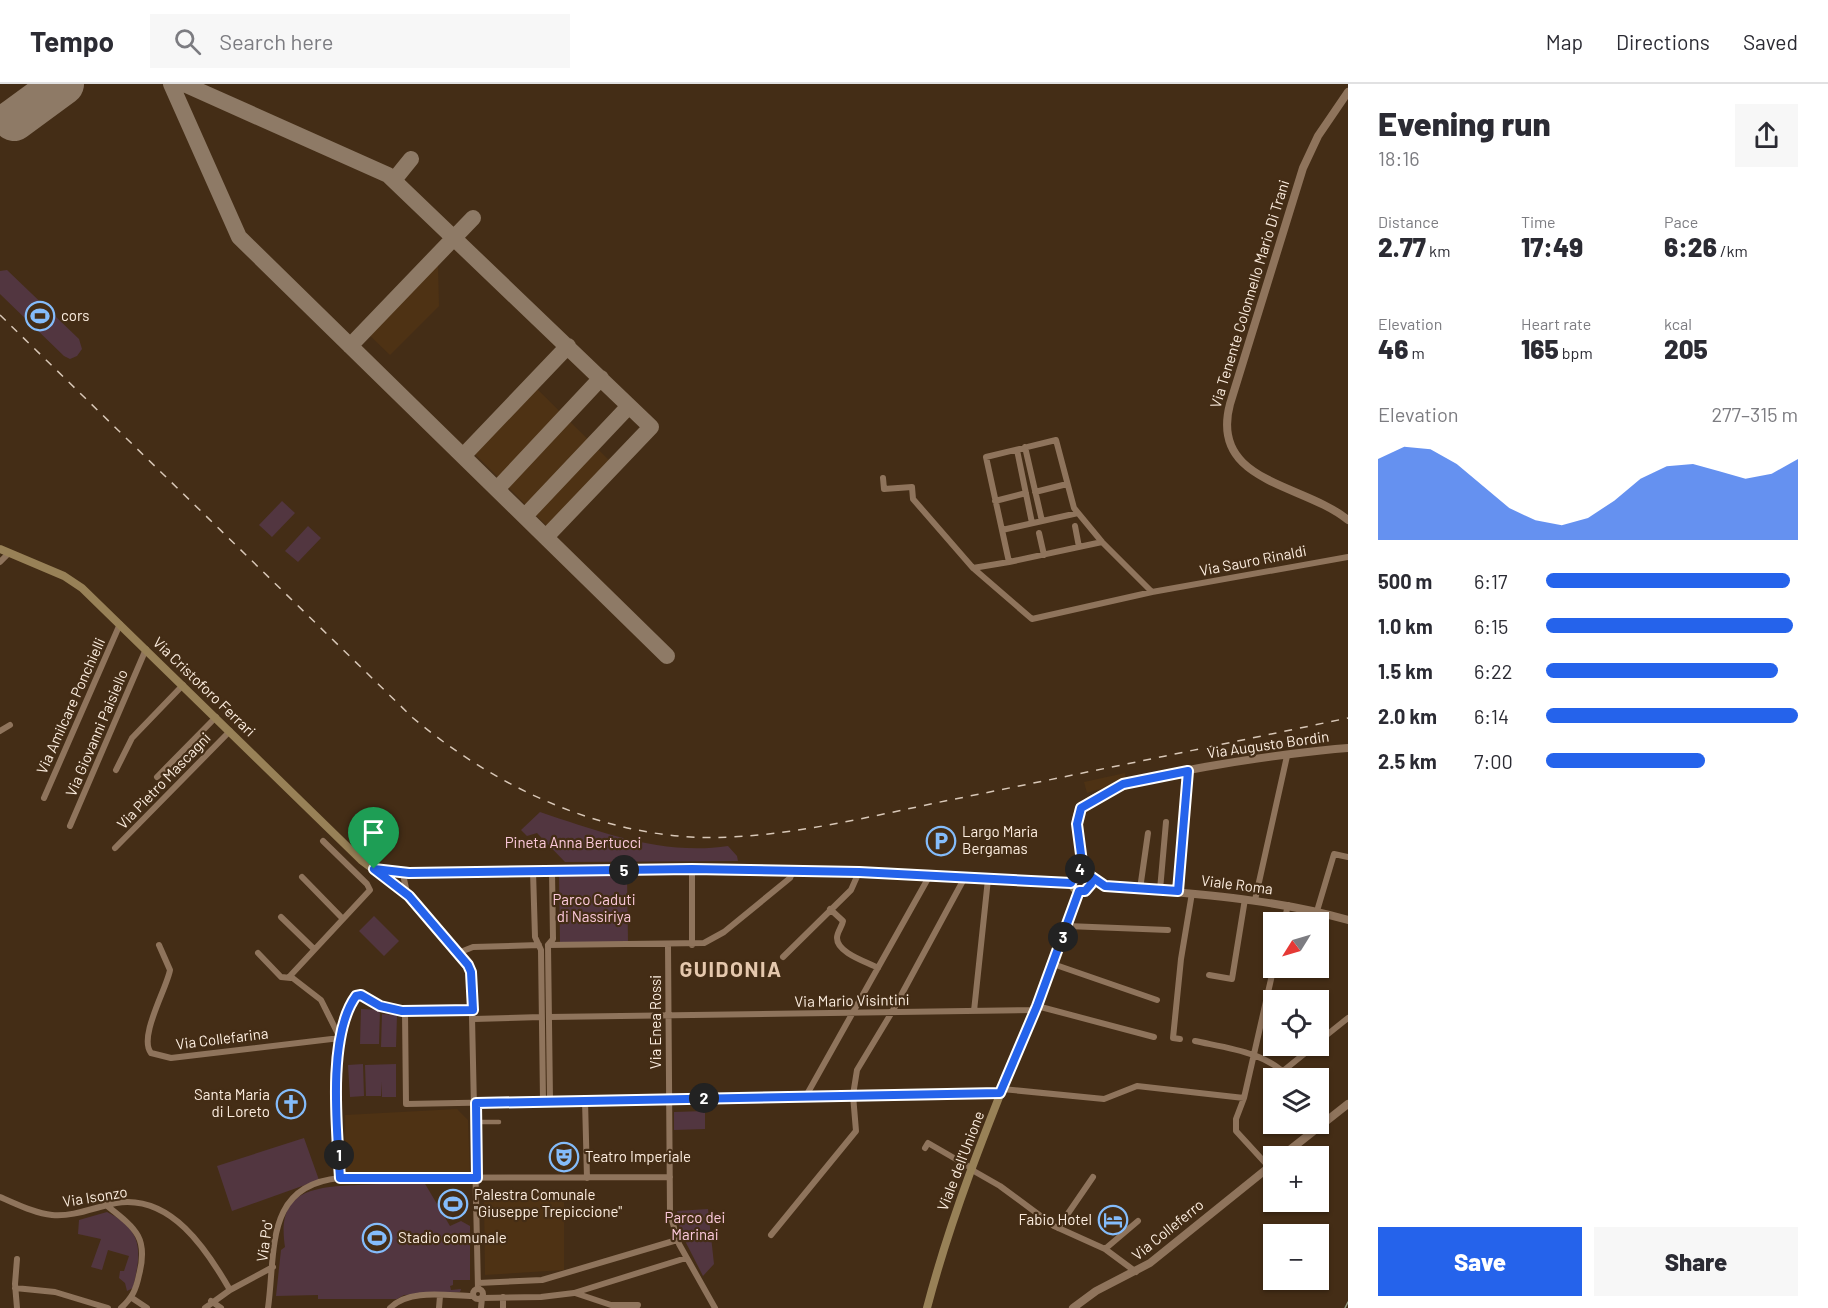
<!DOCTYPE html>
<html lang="en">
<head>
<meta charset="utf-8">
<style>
	:root { --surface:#fff; --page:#f7f7f7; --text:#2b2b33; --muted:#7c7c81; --line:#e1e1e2; --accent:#2563eb }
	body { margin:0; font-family:Barlow,sans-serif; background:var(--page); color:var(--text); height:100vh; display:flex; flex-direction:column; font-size:22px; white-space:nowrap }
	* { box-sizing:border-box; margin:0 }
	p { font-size:20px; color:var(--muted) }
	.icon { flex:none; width:33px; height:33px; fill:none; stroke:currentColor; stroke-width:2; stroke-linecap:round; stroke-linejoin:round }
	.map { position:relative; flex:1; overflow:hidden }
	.panel { display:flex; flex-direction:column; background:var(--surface); width:480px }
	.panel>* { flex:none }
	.needle { width:39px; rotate:233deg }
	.tools { position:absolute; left:1263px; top:828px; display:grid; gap:12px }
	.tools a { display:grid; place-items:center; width:66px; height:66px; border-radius:0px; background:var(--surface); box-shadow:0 2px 4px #0004; font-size:30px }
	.pin { position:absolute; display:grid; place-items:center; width:51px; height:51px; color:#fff; margin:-62px -26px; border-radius:50% 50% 50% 0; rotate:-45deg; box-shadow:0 0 6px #0007 }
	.pin .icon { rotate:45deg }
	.km { position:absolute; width:30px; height:30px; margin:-15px; border-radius:50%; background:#222; color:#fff; font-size:16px; line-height:30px; text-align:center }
	.round { display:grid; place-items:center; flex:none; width:63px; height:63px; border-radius:0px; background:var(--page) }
	.overview { display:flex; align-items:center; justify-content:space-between; height:102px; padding:0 30px }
	h1 { font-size:33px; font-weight:800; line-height:45px }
	.metrics { display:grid; grid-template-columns:repeat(3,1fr); gap:9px; height:102px; padding:6px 30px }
	.metrics div { display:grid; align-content:center }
	.metrics b { font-size:26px; font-weight:800 }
	.metrics small { font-size:16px; font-weight:400 }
	.metrics p { font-size:16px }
	.chart { height:168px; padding:12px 30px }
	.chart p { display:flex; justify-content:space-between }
	.chart svg { width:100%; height:108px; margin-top:6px; fill:var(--accent); opacity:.7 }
	.action { display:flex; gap:12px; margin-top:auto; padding:12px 30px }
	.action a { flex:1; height:69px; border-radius:0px; background:var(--accent); color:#fff; font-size:24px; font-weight:800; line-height:69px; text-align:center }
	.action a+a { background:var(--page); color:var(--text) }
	ul { padding:0 30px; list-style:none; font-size:20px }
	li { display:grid; grid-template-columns:96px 72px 1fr; align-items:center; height:45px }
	li i { height:15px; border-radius:8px; background:var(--accent) }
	header { display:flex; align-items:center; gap:36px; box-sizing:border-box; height:84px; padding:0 30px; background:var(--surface); border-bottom:2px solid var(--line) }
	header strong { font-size:28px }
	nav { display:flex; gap:33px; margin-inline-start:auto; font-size:21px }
	.search { width:420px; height:54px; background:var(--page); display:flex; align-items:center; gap:15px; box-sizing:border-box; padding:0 21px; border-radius:0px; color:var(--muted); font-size:22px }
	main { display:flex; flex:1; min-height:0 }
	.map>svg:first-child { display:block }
</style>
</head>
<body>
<header>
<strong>Tempo</strong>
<div class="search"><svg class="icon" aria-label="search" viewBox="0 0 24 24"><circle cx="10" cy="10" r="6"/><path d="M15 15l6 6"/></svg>Search here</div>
<nav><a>Map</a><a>Directions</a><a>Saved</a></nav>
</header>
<main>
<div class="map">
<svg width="1348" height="1224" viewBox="0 0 1348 1224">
	<rect width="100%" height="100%" fill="#442d16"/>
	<path fill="#4e3214" d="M430,173L438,181L439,222L390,271L362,244Z
		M529,297L619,386L556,451L466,361Z
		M1125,689L1126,697L1087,709L1084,698Z
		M457,1025L468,1036L470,1090L346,1091L345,1031Z
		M484,1116H564V1186L485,1191Z"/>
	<path fill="#523640" d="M7,186L79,255L82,265L77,272L70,275L64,272L0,210V187Z
		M282,417L295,429L272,453L259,441Z
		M308,442L321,454L298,478L285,467Z
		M540,728C600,748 664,772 728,762L737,772L738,777L565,778L537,749L527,752L521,746Z
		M627,791L628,858L560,859L559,792Z
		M374,832L399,857L384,872L359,847Z
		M361,925L380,926L379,960H360Z
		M382,930L397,931L396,963H381Z
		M363,980L364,1012L350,1013L348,981Z
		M396,980V1013H382V998L381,1012H366L365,981Z
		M705,1027V1045L674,1046V1028Z
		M304,1054L319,1096L232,1127L217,1082Z
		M424,1098L450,1142L461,1137L470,1142V1196H453V1201L450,1202L451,1206L461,1205L460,1208L404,1211L397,1215H318V1211L276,1212L281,1166L285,1163C276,1106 313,1103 358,1101C380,1100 402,1099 424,1098Z
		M708,1125L714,1180L703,1192L680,1147L677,1127Z
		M107,1128C145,1147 141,1169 133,1204L127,1207L125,1199L119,1194L120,1187H124L129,1172L108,1166L102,1186L91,1183L101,1155L78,1150L79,1136Z"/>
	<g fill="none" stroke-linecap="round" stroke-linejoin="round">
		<path stroke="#919880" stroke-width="1.5" d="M1345,1224L1348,1218"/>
		<path stroke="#8e7a66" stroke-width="16" d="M171,0L239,153L667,572
			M184,0L388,91L651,343L546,453
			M394,96L411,75
			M350,262L473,134
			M463,372L568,262
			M497,405L601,294
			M525,432L629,322"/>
		<path stroke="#8e7a66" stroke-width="42" d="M14,36L63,0"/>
		<path stroke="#8f745c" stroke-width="4.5" d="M476,1038H499"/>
		<path stroke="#8f745c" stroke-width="6" d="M1025,363L1042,437
			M1017,366L1032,439
			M883,394L884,405L912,403L913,415L973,484
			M1035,408L1067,400
			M995,417L1026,409
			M1075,442L1079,463
			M1002,446L1078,429
			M1039,449L1044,471
			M0,478L9,469
			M1009,478L1102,458
			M1152,508L1032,535L973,484L1009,478L986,373L1056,356L1074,424L1102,458L1152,508L1348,473
			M0,647L10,641
			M116,686L132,654L183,601
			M157,693L216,633
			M44,714L120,540
			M70,742L146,565
			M115,764L230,647
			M692,785V861
			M375,786L414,818L471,888L478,1205
			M533,787L535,853L541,866L543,1016
			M406,789L404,795L407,809
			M302,793L343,835
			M1140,805L1148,749
			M1160,806L1166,738
			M1178,807L1188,687
			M1255,816L1287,672
			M830,825L843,837C842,843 837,848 837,854C837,869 867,878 878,884
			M1317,827L1334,770L1348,773
			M281,833L314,865
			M1284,838L1288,821
			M1067,842L1168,846
			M159,861L170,886C167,904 138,953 151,969L171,974L340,954L321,916L290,892L370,806L367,800L323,757
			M548,861L704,859L724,848L790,794L793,787
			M548,861L550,1016
			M548,861L553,855L552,787
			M668,861L670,1130L679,1160L715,1224
			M258,869L281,893L291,894
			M458,869L473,863L539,861
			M783,873L851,806L859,788
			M1053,880L1157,916
			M1209,891L1232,895L1245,815
			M1037,922L1154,953
			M405,927L406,1020L1000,1009
			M974,927L988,795
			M549,933L1035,926
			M474,935L541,933
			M1180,955L1173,954L1181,875L1192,809
			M1195,957C1227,964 1267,968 1289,994
			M1318,958L1348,934
			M1283,987L1314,962
			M1002,1005L1104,1015L1137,1002L1244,1014L1236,1035V1047L1269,1083
			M806,1012L930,791
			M1244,1014L1274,882
			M585,1016L587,1094
			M925,1064L928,1059L973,1085
			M972,1086L1000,1102L1054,1142L1105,1165L1136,1188
			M340,1094C337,1045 327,953 356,912L361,911L380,922L402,927L473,926
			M0,1113C17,1120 34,1129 52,1131C74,1133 95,1123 116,1119C171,1110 207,1166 230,1206
			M106,1121C135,1144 149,1153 139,1191C136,1206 132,1214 121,1224
			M1058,1144L1093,1093
			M771,1151L856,1047L853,1011L857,986L892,928L965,793
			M1105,1165L1138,1137
			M478,1199L542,1196L677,1156
			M15,1204L55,1208L108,1224
			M473 1210a5 5 0 1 1 10 0a5 5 0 1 1-10 0Z
			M575,1209L611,1221H638L636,1224
			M132,1214L147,1224
			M211,1217L221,1224
			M17,1224L15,1200L17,1175
			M205,1224L230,1206L273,1183
			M268,1224C276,1167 264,1101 340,1094L670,1093
			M390,1224C410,1204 448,1212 473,1212
			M439,1224L440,1212
			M481,1224L482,1214L541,1213L574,1209L686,1174
			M503,1224V1213"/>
		<path stroke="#8f745c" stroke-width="8" d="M1348,8L1318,52L1303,84L1230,320C1209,399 1303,399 1348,436
			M1079,787C1088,768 1067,741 1081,724C1110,690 1297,668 1348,664
			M1089,791L1105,802C1187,810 1268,813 1348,836
			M1282,1072L1348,1020
			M1073,1224L1096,1207L1150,1179L1274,1079"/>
		<path stroke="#988157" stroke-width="8" d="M0,465L64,492L82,504L361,776L373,785L409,789L692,785L859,788L1071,799
			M1071 797a10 10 0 1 1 20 0a10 10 0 1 1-20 0Z
			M927,1224C964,1082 1030,946 1079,807"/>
		<path stroke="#d8c7b7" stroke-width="1.5" stroke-dasharray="8 8" stroke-linecap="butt" d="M0,231L413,634C487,696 581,743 678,752C760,760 863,734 945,717C1079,690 1214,662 1348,634"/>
	</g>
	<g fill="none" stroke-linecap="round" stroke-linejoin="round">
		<g stroke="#fff" stroke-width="12">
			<path id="route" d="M1188,687L1178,807L1105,802L1089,791L1091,800L1085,807H1079L1037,922L1000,1009L476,1019L477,1094H340C337,1046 327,952 356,912L361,911L380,922L402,927L473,926L471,888L468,881L409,812L374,785L409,789L692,785L859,788L1071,799L1082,778L1077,740L1081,724L1123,700Z"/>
		</g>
		<use href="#route" stroke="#2563eb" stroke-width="8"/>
	</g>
	<defs>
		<g id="stadium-ring" transform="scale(1.5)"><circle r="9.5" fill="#442d16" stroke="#84bcfb" stroke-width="1.5"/><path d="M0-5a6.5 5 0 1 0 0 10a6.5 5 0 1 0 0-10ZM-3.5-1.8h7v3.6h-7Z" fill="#84bcfb"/></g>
		<g id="parking-ring" transform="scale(1.5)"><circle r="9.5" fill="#442d16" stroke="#84bcfb" stroke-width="1.5"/><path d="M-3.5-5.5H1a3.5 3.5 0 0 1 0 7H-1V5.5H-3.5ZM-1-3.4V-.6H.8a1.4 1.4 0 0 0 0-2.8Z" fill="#84bcfb"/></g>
		<g id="church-ring" transform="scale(1.5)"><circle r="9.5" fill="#442d16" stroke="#84bcfb" stroke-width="1.5"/><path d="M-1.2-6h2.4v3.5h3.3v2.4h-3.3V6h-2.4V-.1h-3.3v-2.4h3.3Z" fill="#84bcfb"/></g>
		<g id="theatre-ring" transform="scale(1.5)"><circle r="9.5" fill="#442d16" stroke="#84bcfb" stroke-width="1.5"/><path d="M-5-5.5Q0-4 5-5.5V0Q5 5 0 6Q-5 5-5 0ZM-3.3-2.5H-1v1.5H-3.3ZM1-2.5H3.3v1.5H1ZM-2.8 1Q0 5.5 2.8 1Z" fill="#84bcfb"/></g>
		<g id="hotel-ring" transform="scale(1.5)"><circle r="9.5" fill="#442d16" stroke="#84bcfb" stroke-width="1.5"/><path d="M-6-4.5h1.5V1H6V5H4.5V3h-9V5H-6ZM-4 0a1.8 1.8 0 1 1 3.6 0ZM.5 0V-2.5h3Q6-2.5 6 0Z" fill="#84bcfb"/></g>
	</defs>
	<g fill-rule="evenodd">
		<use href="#stadium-ring" x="40" y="232"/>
		<use href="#parking-ring" x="941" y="757"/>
		<use href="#church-ring" x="291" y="1020"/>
		<use href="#theatre-ring" x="564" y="1073"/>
		<use href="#stadium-ring" x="453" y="1120"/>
		<use href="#hotel-ring" x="1113" y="1136"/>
		<use href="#stadium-ring" x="377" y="1154"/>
	</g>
	<g text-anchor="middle" stroke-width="4.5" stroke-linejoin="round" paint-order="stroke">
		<g font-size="15" fill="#fceddf" stroke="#442d16">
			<text transform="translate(1250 210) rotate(-73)" y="5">Via Tenente Colonnello Mario Di Trani</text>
			<text transform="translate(1253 477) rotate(-11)" y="5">Via Sauro Rinaldi</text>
			<text transform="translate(204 603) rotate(44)" y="5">Via Cristoforo Ferrari</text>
			<text transform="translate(71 622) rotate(-66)" y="5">Via Amilcare Ponchielli</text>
			<text transform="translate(97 649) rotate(-67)" y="5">Via Giovanni Paisiello</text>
			<text transform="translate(1268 661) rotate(-8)" y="5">Via Augusto Bordin</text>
			<text transform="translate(164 697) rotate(-46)" y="5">Via Pietro Mascagni</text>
			<text transform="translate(1237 801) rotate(7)" y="5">Viale Roma</text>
			<text transform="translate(852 917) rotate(-1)" y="5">Via Mario Visintini</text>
			<text transform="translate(656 938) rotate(-90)" y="5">Via Enea Rossi</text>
			<text transform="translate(222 955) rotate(-7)" y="5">Via Collefarina</text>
			<text transform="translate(961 1077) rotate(-69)" y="5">Viale dell'Unione</text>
			<text transform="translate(95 1113) rotate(-9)" y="5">Via Isonzo</text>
			<text transform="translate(1168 1146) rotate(-39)" y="5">Via Colleferro</text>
			<text transform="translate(265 1157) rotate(-82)" y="5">Via Po'</text>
		</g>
		<g font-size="15" fill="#fceddf" stroke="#442d16" text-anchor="start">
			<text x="61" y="237">cors</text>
			<text x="962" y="753">Largo Maria<tspan x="962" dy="17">Bergamas</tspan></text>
			<text x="270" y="1016" text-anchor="end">Santa Maria<tspan x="270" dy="17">di Loreto</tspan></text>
			<text x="585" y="1078">Teatro Imperiale</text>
			<text x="474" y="1116">Palestra Comunale<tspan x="474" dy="17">"Giuseppe Trepiccione"</tspan></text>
			<text x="1092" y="1141" text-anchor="end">Fabio Hotel</text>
			<text x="398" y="1159">Stadio comunale</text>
		</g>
		<g font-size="15" fill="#fdcadc" stroke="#442d16">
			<text x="573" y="764">Pineta Anna Bertucci</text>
			<text x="594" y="821">Parco Caduti<tspan x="594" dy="17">di Nassiriya</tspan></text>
			<text x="695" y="1139">Parco dei<tspan x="695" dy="17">Marinai</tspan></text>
		</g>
		<g font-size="21" font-weight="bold" letter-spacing="1.5" fill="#e5c8ad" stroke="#442d16">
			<text x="731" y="893">GUIDONIA</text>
		</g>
	</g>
</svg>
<div class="tools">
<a><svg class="needle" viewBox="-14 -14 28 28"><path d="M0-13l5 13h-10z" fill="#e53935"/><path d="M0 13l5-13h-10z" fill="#7c7c81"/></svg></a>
<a><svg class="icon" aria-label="locate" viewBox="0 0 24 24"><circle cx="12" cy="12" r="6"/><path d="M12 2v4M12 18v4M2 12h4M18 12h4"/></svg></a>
<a><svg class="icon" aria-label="layers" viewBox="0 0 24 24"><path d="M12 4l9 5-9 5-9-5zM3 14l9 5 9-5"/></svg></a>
<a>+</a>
<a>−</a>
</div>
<div class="pin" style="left:374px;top:785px;background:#1e9e55"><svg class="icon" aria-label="arrive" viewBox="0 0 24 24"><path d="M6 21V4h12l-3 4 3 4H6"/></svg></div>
<b class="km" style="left:339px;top:1071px">1</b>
<b class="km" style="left:704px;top:1014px">2</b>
<b class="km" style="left:1063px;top:853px">3</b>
<b class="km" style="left:1080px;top:785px">4</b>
<b class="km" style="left:624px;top:786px">5</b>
</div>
<section class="panel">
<div class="overview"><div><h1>Evening run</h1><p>18:16</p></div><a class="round"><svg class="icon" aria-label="share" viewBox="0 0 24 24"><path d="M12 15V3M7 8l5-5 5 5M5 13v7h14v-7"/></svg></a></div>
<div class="metrics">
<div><p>Distance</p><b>2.77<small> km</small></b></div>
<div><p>Time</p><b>17:49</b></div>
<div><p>Pace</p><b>6:26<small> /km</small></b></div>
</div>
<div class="metrics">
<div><p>Elevation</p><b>46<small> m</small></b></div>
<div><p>Heart rate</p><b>165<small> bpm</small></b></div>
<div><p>kcal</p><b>205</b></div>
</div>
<div class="chart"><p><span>Elevation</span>277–315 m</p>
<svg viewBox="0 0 160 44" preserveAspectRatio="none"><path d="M0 44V11L10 6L20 7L30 13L40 22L50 31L60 36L70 38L80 35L90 28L100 19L110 14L120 13L130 16L140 19L150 17L160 11V44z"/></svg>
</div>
<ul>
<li><b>500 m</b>6:17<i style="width:97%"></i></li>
<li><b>1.0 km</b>6:15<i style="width:98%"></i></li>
<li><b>1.5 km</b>6:22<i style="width:92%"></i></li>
<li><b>2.0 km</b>6:14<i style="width:100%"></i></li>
<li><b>2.5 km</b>7:00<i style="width:63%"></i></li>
</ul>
<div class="action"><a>Save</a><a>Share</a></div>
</section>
</main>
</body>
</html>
